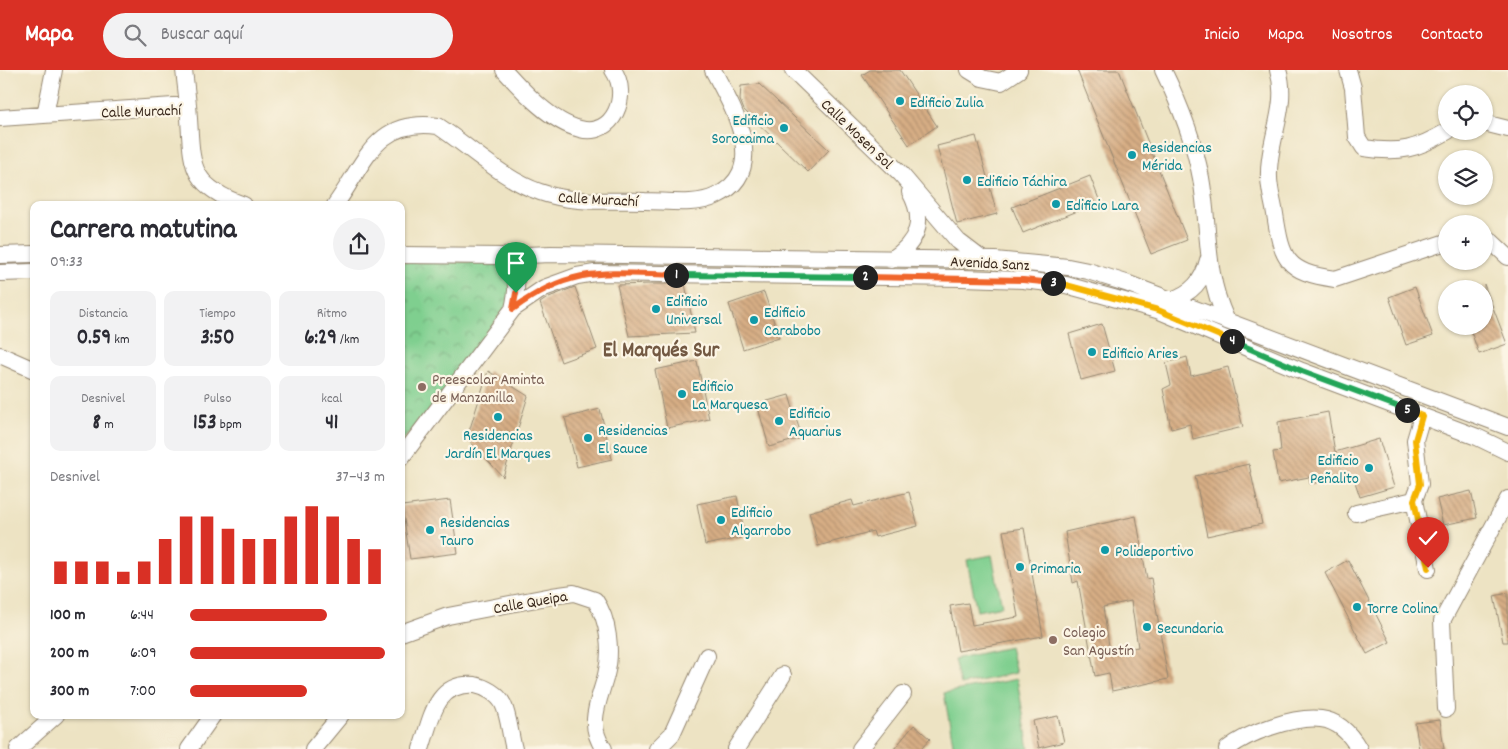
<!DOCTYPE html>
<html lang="es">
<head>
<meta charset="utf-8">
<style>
	:root { --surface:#fff; --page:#f2f2f3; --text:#2b2b33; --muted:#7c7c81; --accent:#d93025 }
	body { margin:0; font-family:Dekko,sans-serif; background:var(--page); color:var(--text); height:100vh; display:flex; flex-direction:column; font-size:19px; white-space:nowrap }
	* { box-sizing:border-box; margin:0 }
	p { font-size:16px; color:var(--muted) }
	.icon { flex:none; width:28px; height:28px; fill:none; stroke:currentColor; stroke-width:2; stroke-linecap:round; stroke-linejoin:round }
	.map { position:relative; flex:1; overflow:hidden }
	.drawer { position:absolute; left:30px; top:131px; width:375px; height:518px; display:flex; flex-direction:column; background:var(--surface); border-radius:10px; box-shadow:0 1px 4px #0004 }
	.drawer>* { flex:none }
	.tools { position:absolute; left:1438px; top:15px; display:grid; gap:10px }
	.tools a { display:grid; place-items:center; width:55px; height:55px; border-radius:50%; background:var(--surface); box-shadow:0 1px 4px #0004; font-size:25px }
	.pin { position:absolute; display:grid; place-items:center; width:42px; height:42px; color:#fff; margin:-51px -21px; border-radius:50% 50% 50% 0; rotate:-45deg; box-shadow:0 0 5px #0007 }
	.pin .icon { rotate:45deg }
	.km { position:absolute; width:25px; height:25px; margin:-12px; border-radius:50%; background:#222; color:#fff; font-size:14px; line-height:25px; text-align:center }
	.round { display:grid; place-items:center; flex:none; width:52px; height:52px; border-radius:26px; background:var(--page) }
	.headline { display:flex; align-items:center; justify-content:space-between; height:85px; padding:0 20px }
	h1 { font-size:28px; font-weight:700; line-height:38px }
	.stats { display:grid; grid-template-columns:repeat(3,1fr); gap:8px; height:85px; padding:5px 20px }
	.stats div { display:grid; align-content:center; border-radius:10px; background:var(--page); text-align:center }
	.stats b { font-size:21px; font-weight:700 }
	.stats small { font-size:14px; font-weight:400 }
	.stats p { font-size:14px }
	.chart { height:140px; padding:10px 20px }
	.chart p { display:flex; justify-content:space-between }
	.chart svg { width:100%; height:90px; margin-top:5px; stroke:var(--accent); stroke-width:6 }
	ul { padding:0 20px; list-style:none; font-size:16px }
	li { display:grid; grid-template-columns:80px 60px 1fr; align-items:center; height:38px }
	li i { height:12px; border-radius:6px; background:var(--accent) }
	header { display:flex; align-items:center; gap:30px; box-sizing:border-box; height:70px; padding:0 25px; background:var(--accent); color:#fff }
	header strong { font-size:24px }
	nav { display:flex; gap:28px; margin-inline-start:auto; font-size:18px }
	.search { width:350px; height:45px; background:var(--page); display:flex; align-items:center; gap:12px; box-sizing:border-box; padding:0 18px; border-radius:28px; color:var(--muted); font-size:19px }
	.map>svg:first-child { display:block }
</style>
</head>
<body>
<header>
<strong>Mapa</strong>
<div class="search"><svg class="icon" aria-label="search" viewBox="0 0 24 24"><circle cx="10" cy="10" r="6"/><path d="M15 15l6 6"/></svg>Buscar aquí</div>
<nav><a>Inicio</a><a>Mapa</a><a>Nosotros</a><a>Contacto</a></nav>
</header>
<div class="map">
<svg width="1508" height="679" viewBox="0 0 1508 679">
	<defs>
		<pattern id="park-crowns" width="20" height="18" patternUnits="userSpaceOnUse" patternTransform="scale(1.25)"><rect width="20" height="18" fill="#7fcf8f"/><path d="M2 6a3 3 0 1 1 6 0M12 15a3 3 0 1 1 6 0" fill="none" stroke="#69a874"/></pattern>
		<pattern id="building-back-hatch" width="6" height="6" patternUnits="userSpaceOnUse" patternTransform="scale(1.25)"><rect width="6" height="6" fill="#d7ae85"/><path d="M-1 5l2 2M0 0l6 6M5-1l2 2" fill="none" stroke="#b08e6c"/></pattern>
	</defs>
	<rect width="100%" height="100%" fill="#fcf5e5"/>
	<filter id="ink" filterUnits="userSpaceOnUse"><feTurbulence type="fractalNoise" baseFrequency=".02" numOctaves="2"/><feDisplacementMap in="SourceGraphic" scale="10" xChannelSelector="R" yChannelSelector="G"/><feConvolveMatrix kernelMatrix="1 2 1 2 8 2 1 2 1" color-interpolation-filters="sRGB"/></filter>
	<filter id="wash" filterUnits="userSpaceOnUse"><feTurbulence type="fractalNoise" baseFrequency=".0096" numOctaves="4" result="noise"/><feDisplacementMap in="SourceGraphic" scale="20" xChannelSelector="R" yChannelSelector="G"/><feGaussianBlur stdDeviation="1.12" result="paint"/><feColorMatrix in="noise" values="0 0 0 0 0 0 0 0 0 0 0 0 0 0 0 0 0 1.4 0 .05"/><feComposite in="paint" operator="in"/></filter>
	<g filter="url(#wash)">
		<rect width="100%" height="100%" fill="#ede3c3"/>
		<path fill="#7fcf8f" stroke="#5d7c56" d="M992,485L1002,536L977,541L967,490Z
			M1010,577L1016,603L960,615L954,589Z
			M1017,609L1029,679H954L944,623Z"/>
		<path fill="url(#park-crowns)" stroke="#5d7c56" d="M401,192H481L510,195L511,230L441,329L401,372Z"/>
		<g id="blocks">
			<path fill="url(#building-back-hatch)" fill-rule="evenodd" d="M870,0H900L937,56L909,75L862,5Z
				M1077,0H1119L1187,170L1151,184Z
				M759,14L829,80L808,102L744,40L740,30L741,16Z
				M976,66L997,144L957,154L937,76Z
				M1090,106L1100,132L1023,163L1012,137Z
				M649,214H685L695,263L629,266L617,215Z
				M1484,214L1507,274L1479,284L1469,256H1484Z
				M575,217L597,279L561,292L540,233L549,227Z
				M1415,217L1433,266L1406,275L1389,227Z
				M764,222L779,267L743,279L729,234Z
				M1102,254L1115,301L1081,310L1069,264Z
				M1187,287L1191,306L1228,297L1243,357L1193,369L1190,354L1171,359L1163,319L1171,315L1166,293Z
				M697,291L709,349L667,358L655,300Z
				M488,301L528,326L503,407L467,368Z
				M789,325L802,368L769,377L757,334Z
				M600,339L612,389L577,397L565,348Z
				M1328,342L1335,382L1379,369L1394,417L1360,427L1353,406L1310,414L1309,407L1278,413L1273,382L1281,381L1278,352Z
				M1249,394L1262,454L1207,466L1195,406Z
				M1471,421L1477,448L1443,455L1437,429Z
				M909,422L918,456L875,467L873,461L818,476L809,442L852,430L854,436Z
				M737,426L745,467L705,475L697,434Z
				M450,430L458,483L410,489L402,436Z
				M1136,446L1147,509L1151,508L1168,609L1112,621L1109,603L1095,606L1078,511L1073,513L1065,462ZM1131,531L1138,577L1110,582L1103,537Z
				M1024,458L1043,566L958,581L950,536L968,533L972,555L1018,547L1003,461Z
				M1348,490L1390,572L1367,584L1325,503Z
				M1508,523V572H1503L1494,526Z
				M1058,646L1064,672L1039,678L1033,651Z
				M1440,650L1444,679H1419L1415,653Z
				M914,655L930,669L921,679H894Z"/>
		</g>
	</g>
	<g filter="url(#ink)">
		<use href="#blocks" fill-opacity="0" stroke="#948670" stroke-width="1"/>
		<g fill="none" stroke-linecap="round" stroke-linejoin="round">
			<g stroke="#948670" stroke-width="18">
				<path id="minor" d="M184,0L188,35
					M504,0C523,21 551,52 580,59C613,68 631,25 613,0
					M793,0L901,104L958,171L983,190
					M969,0L982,8L1001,12L1019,0
					M1163,0C1180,35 1194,70 1201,108C1210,158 1204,201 1226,249
					M1278,0C1289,35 1269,68 1269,102C1268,116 1273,131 1275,144C1282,190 1286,202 1335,209L1446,172
					M1348,0L1353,18L1357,67L1364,78C1400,84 1417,79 1448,61
					M45,45L54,0
					M0,48L188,35C193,91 184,114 244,135
					M1484,53L1508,59
					M335,135C366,92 375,48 438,56C470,77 504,110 540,122C573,134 610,130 645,131C667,131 696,136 716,126C771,100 732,36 713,0
					M1484,168L1492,172L1508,187
					M0,185L34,184
					M401,185L503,186L551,184L995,190L1068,197L1088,201L1126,213L1508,357
					M503,186C519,203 518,217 513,239
					M891,190C918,172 926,151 910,122
					M0,203L34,202
					M1171,230C1192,223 1203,211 1208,190
					M0,285L34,300
					M1422,346L1415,370L1420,414L1414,430L1428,499
					M401,388L513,239L544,218L577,206L595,203L962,208L1023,210L1066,215L1157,240L1302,301L1477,367L1508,382
					M1356,443L1414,430
					M401,563L448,546L552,526L574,523L595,530C609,550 612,582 606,605C599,632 586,654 604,679
					M1446,639L1442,551L1508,429
					M18,679L56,645
					M189,679L213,645
					M313,679L341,645
					M421,679C431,650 435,611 475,615C485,617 498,624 503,634C509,646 510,665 514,679
					M657,679L672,664L707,586
					M736,679L783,605
					M860,679L903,624
					M1227,679C1248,662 1295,646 1321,649C1339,651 1351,665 1359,679"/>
			</g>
			<use href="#minor" stroke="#fff" stroke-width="16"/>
		</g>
	</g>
	<g fill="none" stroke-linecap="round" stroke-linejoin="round" filter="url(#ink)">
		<g stroke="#fff" stroke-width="10">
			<path id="split-1" d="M516,223L513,239C573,195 605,203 676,205"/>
		</g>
		<g stroke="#fff" stroke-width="10">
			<path id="split-2" d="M676,205L865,207"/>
		</g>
		<g stroke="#fff" stroke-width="10">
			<path id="split-3" d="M865,207L1023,210L1053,213"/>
		</g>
		<g stroke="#fff" stroke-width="10">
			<path id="split-4" d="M1053,213L1066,215L1158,240L1232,271"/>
		</g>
		<g stroke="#fff" stroke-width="10">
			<path id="split-5" d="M1232,271L1302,301L1407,340"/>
		</g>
		<g stroke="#fff" stroke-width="10">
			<path id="split-6" d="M1407,340L1422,346L1415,370L1420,414L1414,430L1428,498"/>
		</g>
		<use href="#split-1" stroke="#f0652b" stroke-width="6"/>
		<use href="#split-2" stroke="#22a559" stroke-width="6"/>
		<use href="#split-3" stroke="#f0652b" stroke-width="6"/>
		<use href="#split-4" stroke="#f5b400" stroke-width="6"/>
		<use href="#split-5" stroke="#22a559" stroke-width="6"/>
		<use href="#split-6" stroke="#f5b400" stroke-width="6"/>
	</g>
	<g fill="#0f9aa8" stroke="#fcf5e5" stroke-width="2">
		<circle cx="900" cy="31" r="5"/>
		<circle cx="784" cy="58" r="5"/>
		<circle cx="1132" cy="85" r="5"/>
		<circle cx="967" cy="110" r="5"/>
		<circle cx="1056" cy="134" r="5"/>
		<circle cx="656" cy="239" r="5"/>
		<circle cx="754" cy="250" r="5"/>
		<circle cx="1092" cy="282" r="5"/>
		<circle cx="682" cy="324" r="5"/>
		<circle cx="498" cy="347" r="5"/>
		<circle cx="779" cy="351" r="5"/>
		<circle cx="588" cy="368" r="5"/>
		<circle cx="1369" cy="398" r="5"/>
		<circle cx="721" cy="450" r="5"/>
		<circle cx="430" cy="460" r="5"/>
		<circle cx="1105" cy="480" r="5"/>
		<circle cx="1020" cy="497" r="5"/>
		<circle cx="1357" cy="537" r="5"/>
		<circle cx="1147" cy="557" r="5"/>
	</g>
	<g fill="#8d6e63" stroke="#fcf5e5" stroke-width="2">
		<circle cx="422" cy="317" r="5"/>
		<circle cx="1053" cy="570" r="5"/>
	</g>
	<g text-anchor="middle" stroke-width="4.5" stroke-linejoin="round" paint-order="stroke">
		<g font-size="16" fill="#0d838f" stroke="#fcf5e5" text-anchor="start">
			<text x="910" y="37">Edificio Zulia</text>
			<text x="774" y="55" text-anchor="end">Edificio<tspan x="774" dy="18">Sorocaima</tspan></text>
			<text x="1142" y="82">Residencias<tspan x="1142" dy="18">Mérida</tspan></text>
			<text x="977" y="116">Edificio Táchira</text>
			<text x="1066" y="140">Edificio Lara</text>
			<text x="666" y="236">Edificio<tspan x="666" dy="18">Universal</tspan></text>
			<text x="764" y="247">Edificio<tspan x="764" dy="18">Carabobo</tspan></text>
			<text x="1102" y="288">Edificio Aries</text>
			<text x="692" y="321">Edificio<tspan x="692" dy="18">La Marquesa</tspan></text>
			<text x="789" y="348">Edificio<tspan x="789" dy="18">Aquarius</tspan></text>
			<text x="598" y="365">Residencias<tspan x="598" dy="18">El Sauce</tspan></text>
			<text x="498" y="370" text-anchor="middle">Residencias<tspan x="498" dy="18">Jardín El Marques</tspan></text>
			<text x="1359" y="395" text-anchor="end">Edificio<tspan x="1359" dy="18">Peñalito</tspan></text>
			<text x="731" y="447">Edificio<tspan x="731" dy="18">Algarrobo</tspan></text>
			<text x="440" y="457">Residencias<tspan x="440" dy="18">Tauro</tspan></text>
			<text x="1115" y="486">Polideportivo</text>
			<text x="1030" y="503">Primaria</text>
			<text x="1367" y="543">Torre Colina</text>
			<text x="1157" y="563">Secundaria</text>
		</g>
		<g font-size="16" fill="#3b2a1e" stroke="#fcf5e5">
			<text transform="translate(141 40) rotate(-2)" y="6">Calle Murachí</text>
			<text transform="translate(858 63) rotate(44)" y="6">Calle Mosen Sol</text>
			<text transform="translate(598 128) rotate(3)" y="6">Calle Murachí</text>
			<text transform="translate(990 192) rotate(3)" y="6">Avenida Sanz</text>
			<text transform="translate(530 531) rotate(-10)" y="6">Calle Queipa</text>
		</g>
		<g font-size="16" fill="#785e54" stroke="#fcf5e5" text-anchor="start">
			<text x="432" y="314">Preescolar Aminta<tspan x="432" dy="18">de Manzanilla</tspan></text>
			<text x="1063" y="567">Colegio<tspan x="1063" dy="18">San Agustín</tspan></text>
		</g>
		<g font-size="21" font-weight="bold" fill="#725842" stroke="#fcf5e5">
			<text x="661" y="286">El Marqués Sur</text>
		</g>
	</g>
</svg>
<div class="tools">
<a><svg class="icon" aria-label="locate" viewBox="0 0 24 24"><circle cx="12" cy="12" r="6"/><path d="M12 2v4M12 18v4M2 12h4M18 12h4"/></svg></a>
<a><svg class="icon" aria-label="layers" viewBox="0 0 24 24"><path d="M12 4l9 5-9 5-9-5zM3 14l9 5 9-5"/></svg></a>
<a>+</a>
<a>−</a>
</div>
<div class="pin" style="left:516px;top:223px;background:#1e9e55"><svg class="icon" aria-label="arrive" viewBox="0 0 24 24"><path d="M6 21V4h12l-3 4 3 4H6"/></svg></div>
<div class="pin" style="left:1428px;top:498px;background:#d93025"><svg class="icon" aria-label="check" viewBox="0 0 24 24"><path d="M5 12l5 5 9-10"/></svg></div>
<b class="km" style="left:676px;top:205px">1</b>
<b class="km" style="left:865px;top:207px">2</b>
<b class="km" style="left:1053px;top:213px">3</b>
<b class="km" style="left:1232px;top:271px">4</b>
<b class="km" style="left:1407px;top:340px">5</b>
<section class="drawer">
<div class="headline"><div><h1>Carrera matutina</h1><p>09:33</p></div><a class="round"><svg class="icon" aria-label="share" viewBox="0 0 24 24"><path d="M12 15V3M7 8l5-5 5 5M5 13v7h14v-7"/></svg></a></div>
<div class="stats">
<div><p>Distancia</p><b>0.59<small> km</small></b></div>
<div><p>Tiempo</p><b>3:50</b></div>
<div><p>Ritmo</p><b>6:29<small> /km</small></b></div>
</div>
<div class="stats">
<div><p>Desnivel</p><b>8<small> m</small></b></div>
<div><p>Pulso</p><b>153<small> bpm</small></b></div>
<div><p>kcal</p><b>41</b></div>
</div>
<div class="chart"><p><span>Desnivel</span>37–43 m</p>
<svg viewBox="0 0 160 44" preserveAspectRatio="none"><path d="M5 44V33M15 44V33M25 44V33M35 44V38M45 44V33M55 44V22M65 44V11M75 44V11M85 44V17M95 44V22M105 44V22M115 44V11M125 44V6M135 44V11M145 44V22M155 44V27"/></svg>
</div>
<ul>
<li><b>100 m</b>6:44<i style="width:70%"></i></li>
<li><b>200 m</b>6:09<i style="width:100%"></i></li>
<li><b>300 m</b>7:00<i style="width:60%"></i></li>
</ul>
</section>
</div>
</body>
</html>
